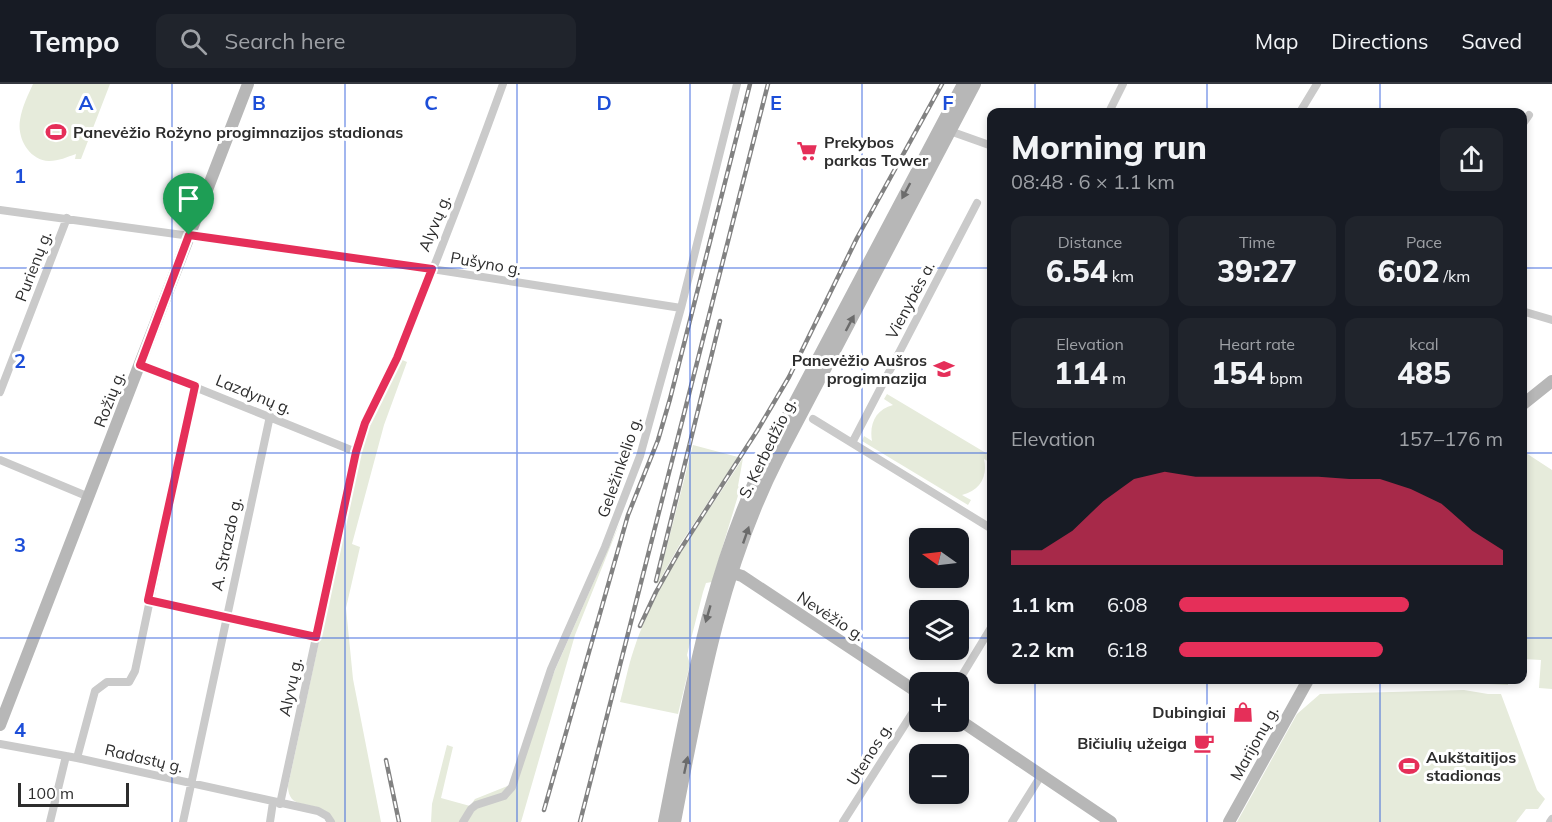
<!DOCTYPE html>
<html lang="en">
<head>
<meta charset="utf-8">
<style>
	:root { --surface:#171b24; --page:#20242c; --text:#f1f3f6; --muted:#9ea1a6; --line:#363941; --accent:#e52f59 }
	body { margin:0; font-family:Mulish,sans-serif; background:var(--page); color:var(--text); height:100vh; display:flex; flex-direction:column; font-size:22px; white-space:nowrap }
	* { box-sizing:border-box; margin:0 }
	p { font-size:20px; color:var(--muted) }
	.icon { flex:none; width:33px; height:33px; fill:none; stroke:currentColor; stroke-width:2; stroke-linecap:round; stroke-linejoin:round }
	.map { position:relative; flex:1; overflow:hidden }
	.details { position:absolute; left:987px; top:24px; width:540px; height:576px; display:flex; flex-direction:column; background:var(--surface); border-radius:12px; box-shadow:0 3px 9px #0003 }
	.details>* { flex:none }
	.needle { width:39px; rotate:284deg }
	.buttons { position:absolute; left:909px; top:444px; display:grid; gap:12px }
	.buttons a { display:grid; place-items:center; width:60px; height:60px; border-radius:12px; background:var(--surface); box-shadow:0 3px 9px #0003; font-size:30px }
	.scale { position:absolute; left:18px; bottom:15px; width:111px; box-sizing:border-box; padding-left:6px; border:3px solid #2d2d2d; border-top:0; font-size:16px; line-height:21px; white-space:nowrap; color:#2d2d2d; -webkit-text-stroke:4px #fff; paint-order:stroke }
	.pin { position:absolute; display:grid; place-items:center; width:51px; height:51px; color:#fff; margin:-62px -26px; border-radius:50% 50% 50% 0; rotate:-45deg; box-shadow:0 0 6px #0007 }
	.pin .icon { rotate:45deg }
	.round { display:grid; place-items:center; flex:none; width:63px; height:63px; border-radius:12px; background:var(--page) }
	.head { display:flex; align-items:center; justify-content:space-between; height:102px; padding:0 24px }
	h1 { font-size:33px; font-weight:800; line-height:45px }
	.figures { display:grid; grid-template-columns:repeat(3,1fr); gap:9px; height:102px; padding:6px 24px }
	.figures div { display:grid; align-content:center; border-radius:12px; background:var(--page); text-align:center }
	.figures b { font-size:30px; font-weight:800 }
	.figures small { font-size:16px; font-weight:400 }
	.figures p { font-size:16px }
	.chart { height:168px; padding:12px 24px }
	.chart p { display:flex; justify-content:space-between }
	.chart svg { width:100%; height:108px; margin-top:6px; fill:var(--accent); opacity:.7 }
	ul { padding:0 24px; list-style:none; font-size:20px }
	li { display:grid; grid-template-columns:96px 72px 1fr; align-items:center; height:45px }
	li i { height:15px; border-radius:8px; background:var(--accent) }
	header { display:flex; align-items:center; gap:36px; box-sizing:border-box; height:84px; padding:0 30px; background:var(--surface); border-bottom:2px solid var(--line) }
	header strong { font-size:28px }
	nav { display:flex; gap:33px; margin-inline-start:auto; font-size:21px }
	.search { width:420px; height:54px; background:var(--page); display:flex; align-items:center; gap:15px; box-sizing:border-box; padding:0 21px; border-radius:12px; color:var(--muted); font-size:22px }
	.map>svg:first-child { display:block }
</style>
</head>
<body>
<header>
<strong>Tempo</strong>
<div class="search"><svg class="icon" aria-label="search" viewBox="0 0 24 24"><circle cx="10" cy="10" r="6"/><path d="M15 15l6 6"/></svg>Search here</div>
<nav><a>Map</a><a>Directions</a><a>Saved</a></nav>
</header>
<div class="map">
<svg width="1552" height="738" viewBox="0 0 1552 738">
	<rect width="100%" height="100%" fill="#fff"/>
	<path fill="#e6ebdb" d="M33,0H110L81,75H75L76,70C67,73 59,77 49,77C29,76 17,54 20,36C22,23 28,11 33,0Z
		M400,275L407,278L384,341L352,460L360,463L346,524L353,595L381,738H335C332,734 329,729 325,727C311,717 288,726 288,702L359,371L365,351Z
		M887,310L991,372V379L984,375C988,393 980,406 962,411L971,416L968,421L862,357L864,352L872,357C869,340 876,325 893,321L884,315Z
		M693,361L738,373L679,462L657,501Z
		M1523,367L1552,386V605L1539,604L1541,576L1523,575Z
		M743,374L738,402L740,405L712,498L706,499L703,508L687,571L690,580L678,630L620,618C625,600 628,582 634,565C657,495 704,435 743,374Z
		M621,436L575,551L521,738H431L432,720L447,661L453,663L441,714L470,722L475,715L510,701L555,586Z
		M1406,596H1508V601Z
		M1464,606L1488,610H1501L1537,706L1545,715L1538,725H1526L1516,738H1237L1297,630L1320,610Z"/>
	<g fill="none" stroke-linecap="round" stroke-linejoin="round">
		<path stroke="#cacaca" stroke-width="8" d="M1109,28L1123,0
			M1300,28L1317,0
			M1522,41L1529,31
			M947,46L992,62
			M0,126L432,185L681,224
			M1522,227L1552,236
			M140,281L356,368
			M0,308L67,134
			M813,335L992,445
			M852,359L977,119
			M0,376L89,413
			M148,516L316,553
			M958,598L992,542
			M0,660L77,674L318,727L327,732L331,738
			M77,674L95,607L107,598H129L135,587L195,302
			M280,720L356,368C367,334 384,304 398,272C435,182 470,91 503,0
			M50,738L66,672
			M183,738L270,332
			M270,738L273,718
			M463,738L471,725L476,721L504,712L512,703L551,585L605,463L640,372L681,224L737,0
			M843,738L920,617
			M1012,738L1042,690
			M1550,738L1552,735"/>
		<path stroke="#b7b7b7" stroke-width="12" d="M1522,321L1552,297
			M726,487L742,492L920,610
			M958,635L1111,738
			M0,641L248,0
			M664,738C689,612 710,482 769,367L963,0
			M675,738C699,614 721,486 779,373L975,0
			M1229,738L1308,596"/>
		<g stroke="#828282" stroke-width="4.5">
			<path id="rail" d="M656,497L720,237
				M640,542L656,508L680,466L757,347L789,293L857,154L942,0
				M386,676L399,738
				M544,726L628,431L658,356L670,315L750,0
				M580,738L768,0"/>
		</g>
		<use href="#rail" stroke="#fff" stroke-width="2" stroke-dasharray="7" stroke-linecap="butt"/>
	</g>
	<defs><path id="oneway-solid" d="M-6-.8H1V-3.2L6.5 0L1 3.2V.8H-6Z" transform="scale(1.5)"/></defs>
	<g fill="#6b6b6b">
		<use href="#oneway-solid" transform="translate(906 107) rotate(118)"/>
		<use href="#oneway-solid" transform="translate(850 239) rotate(-62)"/>
		<use href="#oneway-solid" transform="translate(746 451) rotate(-71)"/>
		<use href="#oneway-solid" transform="translate(708 530) rotate(106)"/>
		<use href="#oneway-solid" transform="translate(686 681) rotate(-78)"/>
	</g>
	<g fill="none" stroke-linecap="round" stroke-linejoin="round">
		<g stroke="#fff" stroke-width="12">
			<path id="route" d="M189,151L432,185L397,274L365,339L356,368L316,553L148,516L195,302L140,281Z"/>
		</g>
		<use href="#route" stroke="#e52f59" stroke-width="8"/>
	</g>
	<path fill="none" stroke="#1d4ed8" stroke-width="1.5" stroke-opacity="0.55" d="M172,0V738M345,0V738M517,0V738M690,0V738M862,0V738M1035,0V28M1207,0V28M1380,0V28M0,184H992M1522,184H1552M0,369H992M1522,369H1552M0,554H920M958,554H992M1522,554H1552M1035,596V738M1207,596V738M1380,596V738"/>
	<defs>
		<g id="stadium-bare" transform="scale(1.62)"><path d="M0-5a6.5 5 0 1 0 0 10a6.5 5 0 1 0 0-10ZM-3.5-1.8h7v3.6h-7Z" fill="#e52f59" stroke="#fff" stroke-width="2.5" paint-order="stroke"/></g>
		<g id="supermarket-bare" transform="scale(1.62)"><path d="M-6-5.5h2.5l.6 2H6L4.5 2H-2.5L-4.4-4H-6ZM-1.5 3.2a1.3 1.3 0 1 0 .1 0ZM3 3.2a1.3 1.3 0 1 0 .1 0Z" fill="#e52f59" stroke="#fff" stroke-width="2.5" paint-order="stroke"/></g>
		<g id="school-bare" transform="scale(1.62)"><path d="M0-5L7-2L0 1L-7-2ZM-4 1L0 2.5L4 1V4Q0 6-4 4Z" fill="#e52f59" stroke="#fff" stroke-width="2.5" paint-order="stroke"/></g>
		<g id="shop-bare" transform="scale(1.62)"><path d="M-5-2.5h2.3a2.7 3.5 0 0 1 5.4 0H5L5.5 6h-11ZM-1.5-2.5h3a1.5 2.3 0 0 0-3 0Z" fill="#e52f59" stroke="#fff" stroke-width="2.5" paint-order="stroke"/></g>
		<g id="cafe-bare" transform="scale(1.62)"><path d="M-5.5-4.5H6V0H3Q3 3.5 0 3.5H-2.5Q-5.5 3.5-5.5 0ZM3-3.2v2h1.7v-2ZM-6 4.5H4V6H-6Z" fill="#e52f59" stroke="#fff" stroke-width="2.5" paint-order="stroke"/></g>
	</defs>
	<g fill-rule="evenodd">
		<use href="#stadium-bare" x="56" y="48"/>
		<use href="#supermarket-bare" x="807" y="67"/>
		<use href="#school-bare" x="944" y="285"/>
		<use href="#shop-bare" x="1243" y="628"/>
		<use href="#cafe-bare" x="1204" y="659"/>
		<use href="#stadium-bare" x="1409" y="682"/>
	</g>
	<g text-anchor="middle" stroke-width="6" stroke-linejoin="round" paint-order="stroke">
		<g font-size="16" font-weight="bold" fill="#2d2d2d" stroke="#fff" text-anchor="start">
			<text x="73" y="54">Panevėžio Rožyno progimnazijos stadionas</text>
			<text x="824" y="64">Prekybos<tspan x="824" dy="18">parkas Tower</tspan></text>
			<text x="927" y="282" text-anchor="end">Panevėžio Aušros<tspan x="927" dy="18">progimnazija</tspan></text>
			<text x="1226" y="634" text-anchor="end">Dubingiai</text>
			<text x="1187" y="665" text-anchor="end">Bičiulių užeiga</text>
			<text x="1426" y="679">Aukštaitijos<tspan x="1426" dy="18">stadionas</tspan></text>
		</g>
		<g font-size="16" fill="#2d2d2d" stroke="#fff">
			<text transform="translate(434 139) rotate(-68)" y="6">Alyvų g.</text>
			<text transform="translate(486 179) rotate(10)" y="6">Pušyno g.</text>
			<text transform="translate(33 182) rotate(-69)" y="6">Purienų g.</text>
			<text transform="translate(910 216) rotate(-62)" y="6">Vienybės a.</text>
			<text transform="translate(254 310) rotate(22)" y="6">Lazdynų g.</text>
			<text transform="translate(109 315) rotate(-69)" y="6">Rožių g.</text>
			<text transform="translate(767 364) rotate(-64)" y="6">S. Kerbedžio g.</text>
			<text transform="translate(619 383) rotate(-71)" y="6">Geležinkelio g.</text>
			<text transform="translate(226 460) rotate(-78)" y="6">A. Strazdo g.</text>
			<text transform="translate(831 532) rotate(33)" y="6">Nevėžio g.</text>
			<text transform="translate(290 603) rotate(-78)" y="6">Alyvų g.</text>
			<text transform="translate(1254 659) rotate(-61)" y="6">Marijonų g.</text>
			<text transform="translate(869 670) rotate(-58)" y="6">Utenos g.</text>
			<text transform="translate(144 674) rotate(13)" y="6">Radastų g.</text>
		</g>
	</g>
	<g font-size="20" text-anchor="middle" font-weight="bold" fill="#1d4ed8" stroke="#fff" stroke-width="6" stroke-linejoin="round" paint-order="stroke">
		<text x="86" y="26">A</text>
		<text x="259" y="26">B</text>
		<text x="431" y="26">C</text>
		<text x="604" y="26">D</text>
		<text x="776" y="26">E</text>
		<text x="948" y="26">F</text>
		<text x="20" y="99">1</text>
		<text x="20" y="284">2</text>
		<text x="20" y="468">3</text>
		<text x="20" y="653">4</text>
	</g>
</svg>
<div class="buttons">
<a><svg class="needle" viewBox="-14 -14 28 28"><path d="M0-13l5 13h-10z" fill="#e53935"/><path d="M0 13l5-13h-10z" fill="#9ea1a6"/></svg></a>
<a><svg class="icon" aria-label="layers" viewBox="0 0 24 24"><path d="M12 4l9 5-9 5-9-5zM3 14l9 5 9-5"/></svg></a>
<a>+</a>
<a>−</a>
</div>
<div class="scale">100 m</div>
<div class="pin" style="left:189px;top:151px;background:#1e9e55"><svg class="icon" aria-label="arrive" viewBox="0 0 24 24"><path d="M6 21V4h12l-3 4 3 4H6"/></svg></div>
<section class="details">
<div class="head"><div><h1>Morning run</h1><p>08:48 · 6 × 1.1 km</p></div><a class="round"><svg class="icon" aria-label="share" viewBox="0 0 24 24"><path d="M12 15V3M7 8l5-5 5 5M5 13v7h14v-7"/></svg></a></div>
<div class="figures">
<div><p>Distance</p><b>6.54<small> km</small></b></div>
<div><p>Time</p><b>39:27</b></div>
<div><p>Pace</p><b>6:02<small> /km</small></b></div>
</div>
<div class="figures">
<div><p>Elevation</p><b>114<small> m</small></b></div>
<div><p>Heart rate</p><b>154<small> bpm</small></b></div>
<div><p>kcal</p><b>485</b></div>
</div>
<div class="chart"><p><span>Elevation</span>157–176 m</p>
<svg viewBox="0 0 160 44" preserveAspectRatio="none"><path d="M0 44V38L10 38L20 30L30 18L40 9L50 6L60 8L70 8L80 8L90 8L100 8L110 9L120 9L130 13L140 19L150 30L160 38V44z"/></svg>
</div>
<ul>
<li><b>1.1 km</b>6:08<i style="width:71%"></i></li>
<li><b>2.2 km</b>6:18<i style="width:63%"></i></li>
</ul>
</section>
</div>
</body>
</html>
